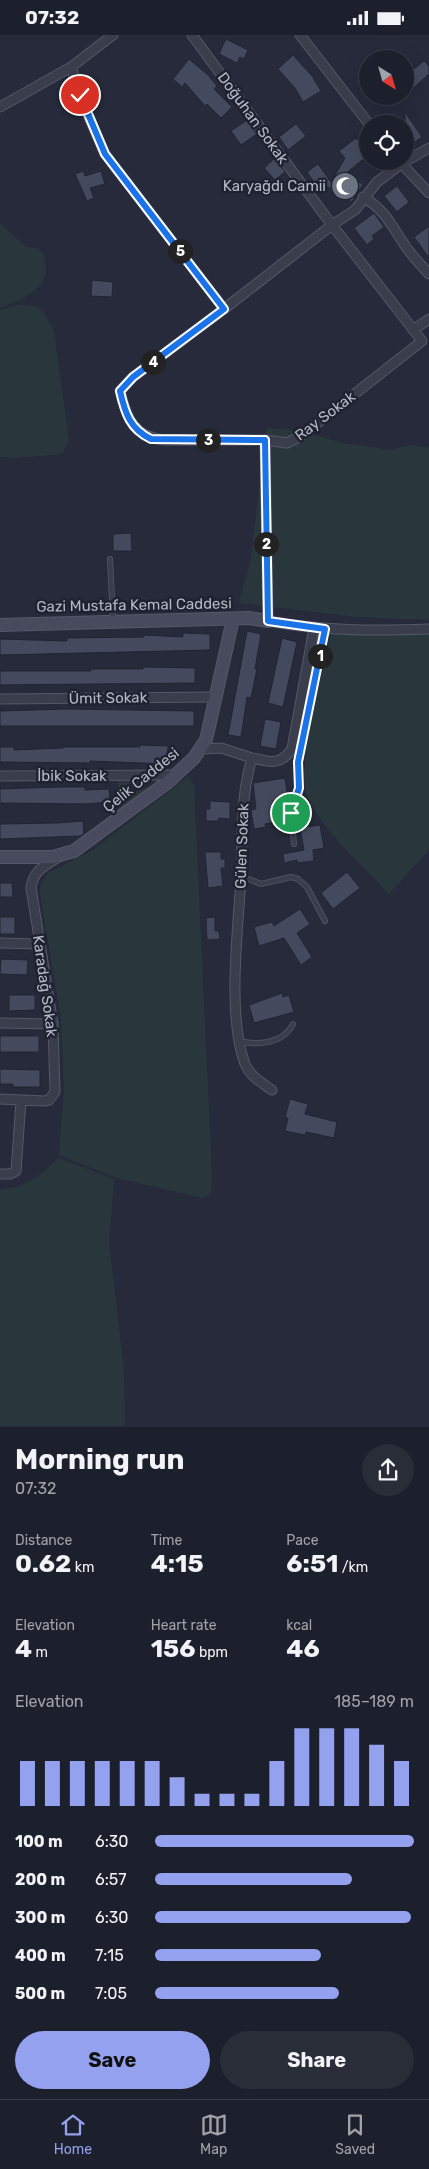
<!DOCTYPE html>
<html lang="en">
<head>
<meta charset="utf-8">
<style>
	:root { --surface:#1c202c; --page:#292d38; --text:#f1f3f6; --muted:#a0a3a9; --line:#3a3e48; --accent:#93a1ee }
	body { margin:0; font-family:Rubik,sans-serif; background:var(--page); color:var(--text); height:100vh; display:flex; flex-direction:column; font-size:19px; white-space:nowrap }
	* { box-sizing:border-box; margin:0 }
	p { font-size:16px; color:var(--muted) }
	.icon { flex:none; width:28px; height:28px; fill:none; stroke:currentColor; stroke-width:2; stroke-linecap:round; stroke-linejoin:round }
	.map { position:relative; height:1392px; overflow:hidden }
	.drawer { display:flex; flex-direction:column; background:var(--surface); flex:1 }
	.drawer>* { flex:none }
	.needle { width:32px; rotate:143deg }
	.tools { position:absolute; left:359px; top:15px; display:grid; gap:10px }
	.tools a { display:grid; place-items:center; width:55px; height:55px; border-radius:50%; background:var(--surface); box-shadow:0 5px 20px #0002,0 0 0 1px var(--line); font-size:25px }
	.pin { position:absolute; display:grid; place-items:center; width:42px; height:42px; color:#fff; margin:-21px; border:2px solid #fff; border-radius:50%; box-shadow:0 1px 5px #0007 }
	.km { position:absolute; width:25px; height:25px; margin:-12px; border-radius:50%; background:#222; color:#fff; font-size:14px; line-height:25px; text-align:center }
	.round { display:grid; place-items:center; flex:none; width:52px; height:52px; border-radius:26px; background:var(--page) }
	.headline { display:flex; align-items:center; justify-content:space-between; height:85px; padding:0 15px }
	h1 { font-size:28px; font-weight:700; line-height:38px }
	.metrics { display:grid; grid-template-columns:repeat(3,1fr); gap:8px; height:85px; padding:5px 15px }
	.metrics div { display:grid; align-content:center }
	.metrics b { font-size:25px; font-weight:700 }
	.metrics small { font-size:14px; font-weight:400 }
	.metrics p { font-size:14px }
	.chart { height:140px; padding:10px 15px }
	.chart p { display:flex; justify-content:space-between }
	.chart svg { width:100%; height:90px; margin-top:5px; stroke:var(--accent); stroke-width:6 }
	.action { display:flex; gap:10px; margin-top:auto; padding:10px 15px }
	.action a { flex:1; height:58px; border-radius:30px; background:var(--accent); color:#111; font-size:20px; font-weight:700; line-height:58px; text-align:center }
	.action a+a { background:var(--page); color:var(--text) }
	ul { padding:0 15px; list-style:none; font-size:16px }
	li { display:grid; grid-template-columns:80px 60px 1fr; align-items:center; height:38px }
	li i { height:12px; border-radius:6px; background:var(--accent) }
	.status { display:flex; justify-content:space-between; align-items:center; height:35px; padding:0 25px; background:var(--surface); direction:ltr }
	.status svg { height:14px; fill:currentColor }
	.dock { display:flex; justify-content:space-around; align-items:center; height:70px; border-top:1px solid var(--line); background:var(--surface); font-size:14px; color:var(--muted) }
	.dock a { display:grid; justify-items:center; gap:2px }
	.dock .current { color:var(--accent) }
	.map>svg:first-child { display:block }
</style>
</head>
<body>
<div class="status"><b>07:32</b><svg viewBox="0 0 49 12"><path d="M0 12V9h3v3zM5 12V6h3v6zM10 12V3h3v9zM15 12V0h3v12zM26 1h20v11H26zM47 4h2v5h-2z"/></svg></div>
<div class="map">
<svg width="429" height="1392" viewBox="0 0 429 1392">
	<rect width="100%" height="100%" fill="#262a3b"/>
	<path fill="#29373d" d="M0,188L26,212L36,213L42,217C57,251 26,263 0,273Z
		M18,270L36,271L44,278L54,296L69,405L62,419L15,423L0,422V275Z
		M269,393L297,395L343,408L390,415L410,410L429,413V585L358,582L239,568L251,522L266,395Z
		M331,598L429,600V815L389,859C363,830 324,798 308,763C295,733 323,633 331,598Z
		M189,741L194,750L212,1143L211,1156L208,1161L202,1163L117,1143L59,1120L64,1056L61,983L40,859V850L48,838L93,815Z
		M118,746H149L129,755L130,758L152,751L118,776Z
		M58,1123L114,1144L109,1207L124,1337L125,1391H0V1154C25,1153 42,1140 58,1123Z"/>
	<path fill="#45495d" stroke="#212433" d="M226,4L248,15L244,24L240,22L237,28L219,19Z
		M293,20L312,41L321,56L303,67L295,53L278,34Z
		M189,24L208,40L217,51L214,54L232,72L221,83L207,69L205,71L185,48L182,52L173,44Z
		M424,26L429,31V39L410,56L405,51V31L410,37Z
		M405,77L422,102L405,114Z
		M247,85L257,99L241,110L231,96Z
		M296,89L306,101L288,115L279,102Z
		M356,103L365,114L362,117L366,122L345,139L363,149L352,167L320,147L316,150L307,137L318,129L331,147L345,123L339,116Z
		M275,123L285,137L275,145L264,133Z
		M83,136L85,141L101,136L105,149L90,153L94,163L87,166L75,139Z
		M397,151L409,167L397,177L384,161Z
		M374,178L384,192L372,201L374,204L367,210L354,193Z
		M429,191V223L414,202Z
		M92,245L113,247L112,262L91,261Z
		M131,498L132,516H113V499Z
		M247,596L261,599L255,634H257L251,663L247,662L241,702L228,700Z
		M183,598L210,599V615L0,620V604L67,606V603L144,602V600L183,602Z
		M282,603L297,607L283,672L268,668Z
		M143,632L195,633V648L0,650V636H91V634H143Z
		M66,674L194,676V691H0V676Z
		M265,684L281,687L276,714L260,711Z
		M140,710L168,711L167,729L90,726V728L0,727V712H14V715L63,713V712H140Z
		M285,743L288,764L273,766L276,787L265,789L266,792L254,794L251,775L256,774L253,748Z
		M59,752H85V755L109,754L110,767L85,769L0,768V754Z
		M210,766L230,767V784L219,783L218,786H206V774H210Z
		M83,786L84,799L80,801L0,804V789L57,788Z
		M320,790L324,813L313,815L314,826L297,828V825L284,828L283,819L304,815L300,793Z
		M205,817H221V824H225V833H221L223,851L208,853Z
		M347,837L360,853L333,874L321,858Z
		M0,848H12L13,862H0Z
		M300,874L310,889L297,898L312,922L301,930L284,903L259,911L254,892L272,887L274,891Z
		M0,882H15V899H0Z
		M215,882V896H219L220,904L207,905L206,883Z
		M1,924L28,925L27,940L0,939Z
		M282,958L283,962L289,960L294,977L254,988L249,970Z
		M9,960H35V975L9,976Z
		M0,1001H39V1017H0Z
		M0,1034L40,1035V1052H13V1049H0Z
		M290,1064L308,1069L305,1079L337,1087L334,1103L306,1097L305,1100L285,1096L288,1083L285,1082Z"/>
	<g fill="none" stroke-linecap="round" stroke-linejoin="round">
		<g stroke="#555867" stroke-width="6">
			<path id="lane" d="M110,524L113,585
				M294,809L291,778L299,753L298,727L325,594
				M241,841L261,849L291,842L298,844L307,852L325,886
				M239,1006C258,1011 284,1008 293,989"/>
		</g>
		<g stroke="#555867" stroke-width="11">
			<path id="street" d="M192,0L323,178L332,190L422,306L301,401L287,408L265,405H165C134,402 127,385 120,356L133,342L224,274L332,190L355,175L377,147L401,129L429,113
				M300,0L369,89
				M71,32L85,73L105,119L224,274
				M0,72L71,32L113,0
				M399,126L429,158
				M363,162C385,175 390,188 404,209C411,220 421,230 429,239
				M413,295L429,284
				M265,405L268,586C322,596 374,596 429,594
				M0,664L216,662
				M202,714L221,713L252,723
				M0,741L175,740
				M0,908L39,909
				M0,988L53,989
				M272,1055C262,1048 250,1041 245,1029C227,981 238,895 241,843C243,803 240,762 252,723C270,727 280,731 292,714L314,593
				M0,1064L44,1066L49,1065L55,1057L53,989L31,853C33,836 44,831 57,823
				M0,1139H10L16,1136L21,1065"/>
		</g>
		<g stroke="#555867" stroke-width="14">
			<path id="secondary" d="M0,590L249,583L268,586
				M0,822H53L74,816L168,747L194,723L206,705L233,584"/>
		</g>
		<use href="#lane" stroke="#3a3d4c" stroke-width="4.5"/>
		<use href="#street" stroke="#3a3d4c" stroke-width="9"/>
		<use href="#secondary" stroke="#484b5e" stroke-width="12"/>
	</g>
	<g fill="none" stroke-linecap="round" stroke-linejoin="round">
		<g stroke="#fff" stroke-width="10">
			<path id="route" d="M80,60L105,119L224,274L133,342L120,356C125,378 130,394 151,404L265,405L268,586L325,594L298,727L299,753L291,778"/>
		</g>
		<use href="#route" stroke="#1a73e8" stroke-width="6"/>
	</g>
	<defs>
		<g id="mosque-disc" transform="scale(1.4375)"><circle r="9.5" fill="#6b7280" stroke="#1f2231"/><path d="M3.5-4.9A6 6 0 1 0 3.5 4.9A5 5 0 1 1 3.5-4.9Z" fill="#fff"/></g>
	</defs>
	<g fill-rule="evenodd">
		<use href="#mosque-disc" x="345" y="151"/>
	</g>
	<g text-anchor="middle" stroke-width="5" stroke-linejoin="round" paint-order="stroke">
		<g font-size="15" fill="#b5b8c7" stroke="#1f2231">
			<text transform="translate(253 83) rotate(54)" y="5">Doğuhan Sokak</text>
			<text transform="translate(325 381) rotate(-37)" y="5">Ray Sokak</text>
			<text transform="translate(134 570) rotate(-1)" y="5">Gazi Mustafa Kemal Caddesi</text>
			<text transform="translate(108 663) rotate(-1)" y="5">Ümit Sokak</text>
			<text x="72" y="746">İbik Sokak</text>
			<text transform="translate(141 745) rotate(-39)" y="5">Çelik Caddesi</text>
			<text transform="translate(242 811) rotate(-88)" y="5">Gülen Sokak</text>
			<text transform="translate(45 951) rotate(82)" y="5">Karadağ Sokak</text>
		</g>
		<g font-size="15" fill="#b5b8c7" stroke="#1f2231" text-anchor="end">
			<text x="326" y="156">Karyağdı Camii</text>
		</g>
	</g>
</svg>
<div class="tools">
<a><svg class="needle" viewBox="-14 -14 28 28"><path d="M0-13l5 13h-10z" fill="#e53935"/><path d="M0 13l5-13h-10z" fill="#a0a3a9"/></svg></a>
<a><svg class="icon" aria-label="locate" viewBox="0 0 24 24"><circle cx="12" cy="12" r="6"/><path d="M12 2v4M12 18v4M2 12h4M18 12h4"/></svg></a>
</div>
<div class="pin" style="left:291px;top:778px;background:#1e9e55"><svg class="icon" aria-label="arrive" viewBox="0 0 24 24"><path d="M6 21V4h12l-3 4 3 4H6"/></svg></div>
<div class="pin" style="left:80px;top:60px;background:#d93025"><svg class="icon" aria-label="check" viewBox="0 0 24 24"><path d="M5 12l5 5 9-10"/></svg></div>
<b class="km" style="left:320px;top:621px">1</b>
<b class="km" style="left:266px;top:509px">2</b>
<b class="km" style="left:208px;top:405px">3</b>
<b class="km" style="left:153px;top:327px">4</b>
<b class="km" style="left:180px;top:216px">5</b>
</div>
<section class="drawer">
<div class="headline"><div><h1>Morning run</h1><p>07:32</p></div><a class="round"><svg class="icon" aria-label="share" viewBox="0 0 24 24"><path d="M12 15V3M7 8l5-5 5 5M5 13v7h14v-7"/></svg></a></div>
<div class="metrics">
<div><p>Distance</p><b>0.62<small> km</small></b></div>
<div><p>Time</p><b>4:15</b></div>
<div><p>Pace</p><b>6:51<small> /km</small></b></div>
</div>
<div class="metrics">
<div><p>Elevation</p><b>4<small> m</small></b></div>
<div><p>Heart rate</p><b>156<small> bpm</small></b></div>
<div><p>kcal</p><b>46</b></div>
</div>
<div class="chart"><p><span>Elevation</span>185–189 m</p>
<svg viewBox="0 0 160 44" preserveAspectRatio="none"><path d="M5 44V22M15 44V22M25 44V22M35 44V22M45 44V22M55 44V22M65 44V30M75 44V38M85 44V38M95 44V38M105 44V22M115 44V6M125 44V6M135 44V6M145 44V14M155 44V22"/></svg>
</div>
<ul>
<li><b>100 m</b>6:30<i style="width:100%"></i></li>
<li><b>200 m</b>6:57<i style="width:76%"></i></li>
<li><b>300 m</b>6:30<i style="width:99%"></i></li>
<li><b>400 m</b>7:15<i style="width:64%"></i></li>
<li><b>500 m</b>7:05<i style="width:71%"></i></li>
</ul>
<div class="action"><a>Save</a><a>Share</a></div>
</section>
<nav class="dock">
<a class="current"><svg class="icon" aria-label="home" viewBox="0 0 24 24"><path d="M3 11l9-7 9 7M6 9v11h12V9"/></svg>Home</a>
<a><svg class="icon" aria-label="map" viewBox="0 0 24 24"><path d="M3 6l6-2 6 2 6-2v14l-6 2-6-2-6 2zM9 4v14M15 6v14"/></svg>Map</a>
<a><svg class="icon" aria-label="saved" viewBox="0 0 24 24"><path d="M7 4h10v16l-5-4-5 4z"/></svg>Saved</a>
</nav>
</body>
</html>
